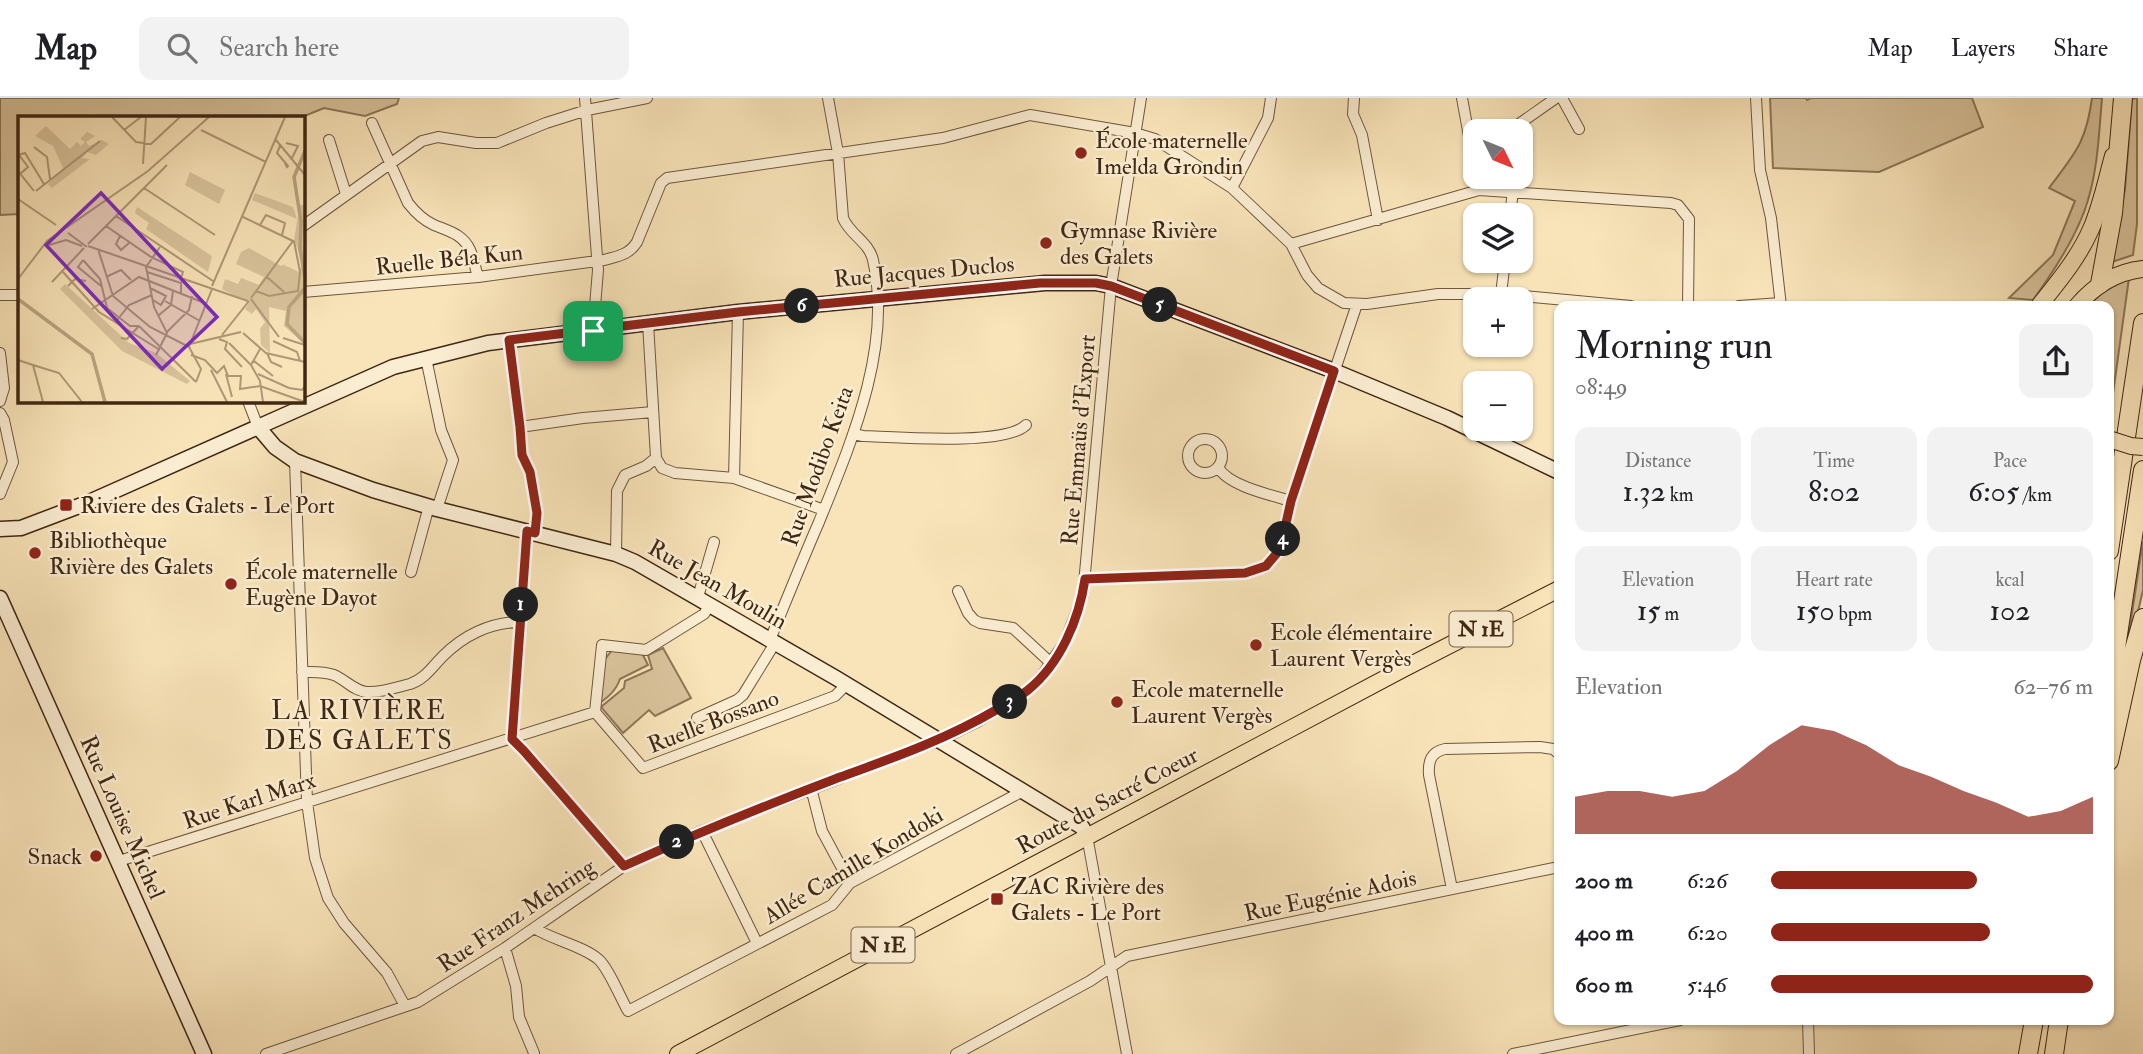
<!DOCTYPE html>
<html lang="en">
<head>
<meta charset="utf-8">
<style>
	:root { --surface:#fff; --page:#f2f2f2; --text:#202124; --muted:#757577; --line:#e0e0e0; --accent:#8f2418 }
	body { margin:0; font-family:"IM FELL Double Pica",serif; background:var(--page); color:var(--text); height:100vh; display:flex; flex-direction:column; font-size:26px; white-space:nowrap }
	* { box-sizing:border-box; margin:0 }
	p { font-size:23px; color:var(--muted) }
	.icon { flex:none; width:38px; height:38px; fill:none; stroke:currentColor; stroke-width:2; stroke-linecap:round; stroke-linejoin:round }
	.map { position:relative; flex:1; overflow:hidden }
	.side { position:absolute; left:1554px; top:203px; width:560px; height:724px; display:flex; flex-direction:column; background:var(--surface); border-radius:14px; box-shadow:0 2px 5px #0004 }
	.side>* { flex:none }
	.needle { width:46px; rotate:133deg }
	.tools { position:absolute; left:1463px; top:21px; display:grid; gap:14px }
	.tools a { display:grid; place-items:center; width:70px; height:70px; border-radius:14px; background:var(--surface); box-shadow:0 2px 5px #0004; font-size:35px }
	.pin { position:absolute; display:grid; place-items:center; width:60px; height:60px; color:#fff; margin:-30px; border-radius:14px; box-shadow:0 4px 10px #0006 }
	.km { position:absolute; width:35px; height:35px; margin:-18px; border-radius:50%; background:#222; color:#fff; font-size:19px; line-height:35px; text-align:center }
	.round { display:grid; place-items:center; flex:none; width:74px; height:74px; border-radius:14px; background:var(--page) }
	.head { display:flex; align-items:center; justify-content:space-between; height:119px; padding:0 21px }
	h1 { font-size:38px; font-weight:600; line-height:52px }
	.stats { display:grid; grid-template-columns:repeat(3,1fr); gap:10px; height:119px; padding:7px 21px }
	.stats div { display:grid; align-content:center; border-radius:14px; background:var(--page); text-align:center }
	.stats b { font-size:30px; font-weight:600 }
	.stats small { font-size:19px; font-weight:400 }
	.stats p { font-size:19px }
	.chart { height:196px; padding:14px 21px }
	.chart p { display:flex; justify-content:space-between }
	.chart svg { width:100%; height:126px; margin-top:7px; fill:var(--accent); opacity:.7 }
	ul { padding:0 21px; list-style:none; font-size:23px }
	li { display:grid; grid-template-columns:112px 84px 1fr; align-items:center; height:52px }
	li i { height:18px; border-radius:9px; background:var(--accent) }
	header { display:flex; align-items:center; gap:42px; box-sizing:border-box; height:98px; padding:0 35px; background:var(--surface); border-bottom:2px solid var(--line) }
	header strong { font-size:33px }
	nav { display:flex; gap:38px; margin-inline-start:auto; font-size:24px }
	.search { width:490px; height:63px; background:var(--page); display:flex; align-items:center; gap:18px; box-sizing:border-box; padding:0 24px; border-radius:14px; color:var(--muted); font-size:26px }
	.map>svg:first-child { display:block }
</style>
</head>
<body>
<header>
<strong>Map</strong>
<div class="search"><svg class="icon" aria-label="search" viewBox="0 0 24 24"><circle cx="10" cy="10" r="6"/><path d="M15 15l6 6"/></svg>Search here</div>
<nav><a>Map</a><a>Layers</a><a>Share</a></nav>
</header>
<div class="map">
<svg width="2143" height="956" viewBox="0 0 2143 956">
	<rect width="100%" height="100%" fill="#f9e4b9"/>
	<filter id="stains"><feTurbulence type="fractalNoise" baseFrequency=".00286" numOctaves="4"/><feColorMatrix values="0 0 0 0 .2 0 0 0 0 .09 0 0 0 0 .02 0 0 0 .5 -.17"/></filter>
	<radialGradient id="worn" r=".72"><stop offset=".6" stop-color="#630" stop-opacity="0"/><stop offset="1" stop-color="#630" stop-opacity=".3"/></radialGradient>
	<path fill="#dac49d" stroke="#8d7658" stroke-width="2" d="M0,0H399L397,6L365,18L324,10L302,19H19V116L0,117Z
		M1770,0H1806L1807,2L1811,0H1972L1983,29L1879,74L1773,70Z
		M2092,0H2102C2099,34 2098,69 2088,102C2078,137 2054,173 2033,202L2009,200L2053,157L2075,103L2049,90C2075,55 2086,45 2092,0Z
		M2137,0V126L2133,157L2112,164L2125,91L2132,1Z
		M2129,180L2109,324V208H2087L2106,192Z
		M2143,443V492L2133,535H2129Z
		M663,550L691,600L655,618L649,612L623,635L601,609L624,590L625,583L652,571L648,557Z
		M613,551L642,555L648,567L620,581C616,593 607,600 597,607L602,565Z"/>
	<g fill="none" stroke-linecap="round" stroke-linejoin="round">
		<g stroke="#6e563d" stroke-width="12">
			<path id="street" d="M585,0L598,172L593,233
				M1354,0L1353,16L1362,37L1378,122
				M1462,0L1475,71
				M1562,0L1579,31
				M1756,0L1760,72L1771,120L1781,208
				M372,25L408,105C415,114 423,122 434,127C448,133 463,136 470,152C474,160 475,170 478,179
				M1509,33L1556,0
				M329,42L346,96
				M1477,79L1479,92
				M1232,90L1268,20L1271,0
				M1510,117L1513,93
				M303,128L422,43L438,39L476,45H497L546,25L587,12L647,0
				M1291,146L1479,92L1671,105L1678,107L1689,121L1688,208
				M303,194L478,179L604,162C618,158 629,157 637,144L661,85L667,80L943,40L1030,17L1135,35L1155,41L1232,90L1291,146L1307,177L1318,190L1344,205L1367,206L1438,196H1501L1631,208
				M1501,196L1505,163
				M0,197H19
				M1739,208L1781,205
				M648,225L656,360
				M509,242L520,329L522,357L530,374L537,415L535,435
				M0,255L4,290L0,303
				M426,260L441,332L453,362L437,411
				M248,303L258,329
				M0,315L4,322L13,364L0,396
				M520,329L583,320L653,314
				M853,336L863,338C895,339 1005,348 1026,327
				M1188 358a17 17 0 1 1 34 0a17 17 0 1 1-34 0Z
				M656,360L662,370L675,375L734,380L824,412
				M295,363L307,704L315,760L328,800L344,825L387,875L405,908
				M1218,369C1228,388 1271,397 1291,403
				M734,380L738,214
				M527,433L512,641L524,653L624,768
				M616,456L617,393L625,377L646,368L656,360
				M411,474L429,408
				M1085,481L1245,475L1266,469L1277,455L1282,443L1291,403L1357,206
				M958,493L968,515L974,522L980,525L1013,530L1052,566
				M698,499L714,444
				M710,507L704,516L646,552L602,547L595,614L643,670L835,598L847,586
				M770,542C786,503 802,463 819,424C851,345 893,249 873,162C869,144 850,137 843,120L838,55L828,0
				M302,574C312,574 323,573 334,577C346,582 354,593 367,594C380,595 398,589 410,586C425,581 432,569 443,558C463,538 490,524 520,524
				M697,620L737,602L743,597L775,545
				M811,690L822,733L850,785
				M702,733L757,845
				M1087,738L1127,956
				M119,763L595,614
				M1452,791L1429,677C1428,663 1431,654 1445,651L1540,649L1553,651L1559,656
				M534,830C553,842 583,848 598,861C608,869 621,901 628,913L832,807L850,785L1023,693
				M505,850L516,888L519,919L534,955
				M1808,922L1809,956
				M266,956L418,904L505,850L624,768L702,733L940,642L979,623L1028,593L1043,576L1065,544L1083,497L1111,188L1141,0
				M956,956L1090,883L1127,858L1559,769
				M1513,956L1680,922"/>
		</g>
		<g stroke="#402714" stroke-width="17">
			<path id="secondary" d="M258,329L275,349L295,363L373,392L437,411L616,456L635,464L836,580L1082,729L1087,738
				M0,431L21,430L87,405L393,269L488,245L738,214L1045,185H1096L1111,188L1334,273L1447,320L1559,374
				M0,500L204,956"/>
		</g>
		<g stroke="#402714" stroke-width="18">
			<path id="primary" d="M2039,208C2058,184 2079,159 2091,131C2101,108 2106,83 2113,58
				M2077,208C2094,188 2115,174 2143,171
				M678,956L1403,571L1559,491"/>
		</g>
		<g stroke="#402714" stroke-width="20">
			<path id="highway" d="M2100,186L2113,115L2123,0
				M2109,453L2143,225
				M2109,596L2143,372
				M2109,663L2131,562L2143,520
				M2028,956L2034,922
				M2054,956L2059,922"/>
		</g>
		<use href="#street" stroke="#fbedd2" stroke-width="10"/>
		<use href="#secondary" stroke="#fbedd2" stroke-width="14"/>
		<use href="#primary" stroke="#f9e4b9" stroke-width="16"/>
		<use href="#highway" stroke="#f9e4b9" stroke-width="18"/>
		<g stroke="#402714" stroke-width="18" stroke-linecap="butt">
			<path id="primary-bridge" d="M2109,341L2131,348L2143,349"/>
		</g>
		<use href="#primary-bridge" stroke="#f9e4b9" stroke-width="16"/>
	</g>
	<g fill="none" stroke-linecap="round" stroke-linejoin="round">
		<g stroke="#fff" stroke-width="14">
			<path id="route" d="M1040,185H1096L1111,188L1334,273L1291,403L1282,443L1277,455L1266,468L1245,475L1085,481C1079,522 1060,566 1028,592C1018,600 1007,606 996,612C945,642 890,661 835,681C764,708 693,737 624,768L524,653L512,641L527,433L535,435L537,415L530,374L522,357L520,329L509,242L738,214Z"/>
		</g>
		<use href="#route" stroke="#8f2418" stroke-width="9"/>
	</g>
	<g fill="#8f2418" stroke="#fbedd2" stroke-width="2.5">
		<circle cx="1081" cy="55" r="7"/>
		<circle cx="1046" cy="145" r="7"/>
		<rect x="59" y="400" width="14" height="14" rx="3.5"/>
		<circle cx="35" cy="455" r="7"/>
		<circle cx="231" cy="486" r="7"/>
		<circle cx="1256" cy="547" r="7"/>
		<circle cx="1117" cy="604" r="7"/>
		<circle cx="96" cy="758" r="7"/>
		<rect x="990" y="794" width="14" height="14" rx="3.5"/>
	</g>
	<g text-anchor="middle" stroke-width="5" stroke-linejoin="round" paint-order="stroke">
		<g fill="#fbedd2" stroke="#78624d" stroke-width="2">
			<rect x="1449.5" y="513.5" width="63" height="35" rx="5"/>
			<rect x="851.5" y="829.5" width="63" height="35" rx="5"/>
		</g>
		<g font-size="21" font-weight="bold" fill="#402714">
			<text x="1481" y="538">N 1E</text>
			<text x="883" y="854">N 1E</text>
		</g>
		<g font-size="23" fill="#402714" stroke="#fbedd2" text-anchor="start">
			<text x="1095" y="50">École maternelle<tspan x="1095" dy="26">Imelda Grondin</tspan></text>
			<text x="1060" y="140">Gymnase Rivière<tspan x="1060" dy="26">des Galets</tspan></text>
			<text x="80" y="415">Riviere des Galets - Le Port</text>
			<text x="49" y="450">Bibliothèque<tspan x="49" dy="26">Rivière des Galets</tspan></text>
			<text x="245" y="481">École maternelle<tspan x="245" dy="26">Eugène Dayot</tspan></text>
			<text x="1270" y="542">Ecole élémentaire<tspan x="1270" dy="26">Laurent Vergès</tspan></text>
			<text x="1131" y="599">Ecole maternelle<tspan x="1131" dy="26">Laurent Vergès</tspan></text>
			<text x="82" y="766" text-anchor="end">Snack</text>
			<text x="1011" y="796">ZAC Rivière des<tspan x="1011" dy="26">Galets - Le Port</tspan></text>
		</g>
		<g font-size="23" fill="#402714" stroke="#fbedd2">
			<text transform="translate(449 161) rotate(-6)" y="8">Ruelle Béla Kun</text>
			<text transform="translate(924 173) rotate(-5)" y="8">Rue Jacques Duclos</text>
			<text transform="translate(1078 342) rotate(-85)" y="8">Rue Emmaüs d'Export</text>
			<text transform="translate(817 368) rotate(-70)" y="8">Rue Modibo Keita</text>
			<text transform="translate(718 486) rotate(30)" y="8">Rue Jean Moulin</text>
			<text transform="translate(713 623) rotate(-21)" y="8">Ruelle Bossano</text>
			<text transform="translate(249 702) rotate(-18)" y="8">Rue Karl Marx</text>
			<text transform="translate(1107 702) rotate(-28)" y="8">Route du Sacré Coeur</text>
			<text transform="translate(123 719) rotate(66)" y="8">Rue Louise Michel</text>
			<text transform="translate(853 767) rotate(-31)" y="8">Allée Camille Kondoki</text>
			<text transform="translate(1330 797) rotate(-12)" y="8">Rue Eugénie Adois</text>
			<text transform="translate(516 817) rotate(-34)" y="8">Rue Franz Mehring</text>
		</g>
		<g font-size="26" letter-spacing="2" fill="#402714" stroke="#fbedd2">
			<text x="359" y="621">LA RIVIÈRE<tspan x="359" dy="30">DES GALETS</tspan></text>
		</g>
	</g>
	<g transform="translate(18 18)">
		<rect width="287" height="287" fill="#f9e4b9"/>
		<path d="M28,10L52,33L59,26L63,30L67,26L62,23L69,16L77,20L68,26L71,30L84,24L91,28L78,39L69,36L64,42L72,43L34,72L30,68L45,52L35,30L17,20ZM172,56L207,74L201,88L167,69ZM237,77L275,91L279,103L234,84ZM282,89H287V228L266,210L268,195L251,191L252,237L243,229L242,213L247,206L238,193L234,198L227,193L231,187L204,173L207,163L220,168L223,162L241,169L246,161L218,148L223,136L231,132L263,150L272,146L266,149L281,156L285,145L276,124ZM119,91L194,140L190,156L128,113L131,107L117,97ZM47,168L111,227L138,237L172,265L169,268L104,235L42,173Z" fill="#dac49d"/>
		<path fill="none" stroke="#baa481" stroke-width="3.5" d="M282,133L287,162M282,133L283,106L276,61L287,35M0,183L74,238L87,286M286,226L269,208L271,191L287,172"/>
		<path fill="none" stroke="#af9877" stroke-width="2" d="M94,1L118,26L133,28L162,1M106,14L123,1M183,14L248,46M258,24L287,59M268,27L280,30L273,44M262,30L259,37L270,50L269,51L267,47M16,31L29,41L32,63M0,39L7,37L26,68M1,39L10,51L2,58M125,48L128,1M0,55L16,75M126,72L197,119M18,75L82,25M0,83L38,109M98,100L195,165M225,101L275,125L233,182M242,109L248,99L267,107L264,119M88,110L133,141L165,156L163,162M50,117L69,131M102,120L98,128L103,134L111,127M70,128L149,49M31,129L48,124L64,130M70,130L195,173M80,133L95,180L132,211L171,231M65,144L60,151L83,170M65,144L82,163M45,156L81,196L142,234M129,156L163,167V177M88,161L103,154L113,164M249,161L266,176M0,163L29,125L130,55L191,1M82,163L89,192L112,210H121M34,166L66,132M50,170L57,163L68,165M194,170L267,1M132,172L148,180L143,189L135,184M195,173L230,185M238,175L251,180L280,175L282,156L276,125M233,183L261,221M147,185L182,205M74,193L121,161L189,188M141,199L153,189L155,175M97,207L111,189L134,179M121,210L178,266M149,216L171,194L174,180M225,217L248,237L287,246M204,219L231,185M103,222L109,223L121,210M265,222L287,229M201,223L209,226L207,233L224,251M255,225L279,236L282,245M211,227L233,249M172,228L223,216M242,233L233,249L242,265L245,286M249,237L253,246L264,251M138,239L149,217L136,191L128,151L142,131M173,239L187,244L199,257L206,250L210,260H223L222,273L242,270M0,244L15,249L25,286M236,245L255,260M15,249L41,257L64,286M193,254L209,286M208,258L214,281M240,258L271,272L284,274L287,270M178,266L183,253L171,231L194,173M242,270L287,286"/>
		<path fill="#7b2cbf" fill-opacity="0.15" stroke="#7b2cbf" stroke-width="3.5" d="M83,77L199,201L144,253L28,129Z"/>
		<rect width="287" height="287" fill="none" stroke="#402714" stroke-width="3.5"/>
	</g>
	<rect width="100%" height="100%" filter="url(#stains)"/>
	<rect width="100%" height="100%" fill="url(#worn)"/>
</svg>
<div class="tools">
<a><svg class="needle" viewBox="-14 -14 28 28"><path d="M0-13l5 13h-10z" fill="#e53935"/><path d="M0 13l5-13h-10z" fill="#757577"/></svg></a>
<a><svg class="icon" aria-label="layers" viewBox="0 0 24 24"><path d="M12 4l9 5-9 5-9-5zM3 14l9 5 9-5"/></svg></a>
<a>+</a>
<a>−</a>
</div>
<div class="pin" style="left:593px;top:233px;background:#1e9e55"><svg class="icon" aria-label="arrive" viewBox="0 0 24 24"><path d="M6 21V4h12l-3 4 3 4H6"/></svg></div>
<b class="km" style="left:521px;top:507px">1</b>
<b class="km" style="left:677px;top:744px">2</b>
<b class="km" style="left:1010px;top:604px">3</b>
<b class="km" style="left:1283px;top:441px">4</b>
<b class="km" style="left:1160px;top:207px">5</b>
<b class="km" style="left:802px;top:208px">6</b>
<section class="side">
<div class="head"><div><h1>Morning run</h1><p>08:49</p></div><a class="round"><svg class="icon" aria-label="share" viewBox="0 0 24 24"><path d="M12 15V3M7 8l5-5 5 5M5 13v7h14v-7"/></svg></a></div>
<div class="stats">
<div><p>Distance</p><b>1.32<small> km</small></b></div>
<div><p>Time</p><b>8:02</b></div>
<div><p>Pace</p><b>6:05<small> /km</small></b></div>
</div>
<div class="stats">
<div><p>Elevation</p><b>15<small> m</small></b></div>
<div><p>Heart rate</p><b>150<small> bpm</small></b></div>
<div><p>kcal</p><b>102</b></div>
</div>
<div class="chart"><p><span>Elevation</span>62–76 m</p>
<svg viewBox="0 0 160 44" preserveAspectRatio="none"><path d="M0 44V31L10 29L20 29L30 31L40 29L50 22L60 13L70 6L80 8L90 13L100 20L110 24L120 29L130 33L140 38L150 36L160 31V44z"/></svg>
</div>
<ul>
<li><b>200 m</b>6:26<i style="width:64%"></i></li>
<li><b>400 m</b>6:20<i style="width:68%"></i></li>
<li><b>600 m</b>5:46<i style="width:100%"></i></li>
</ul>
</section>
</div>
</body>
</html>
